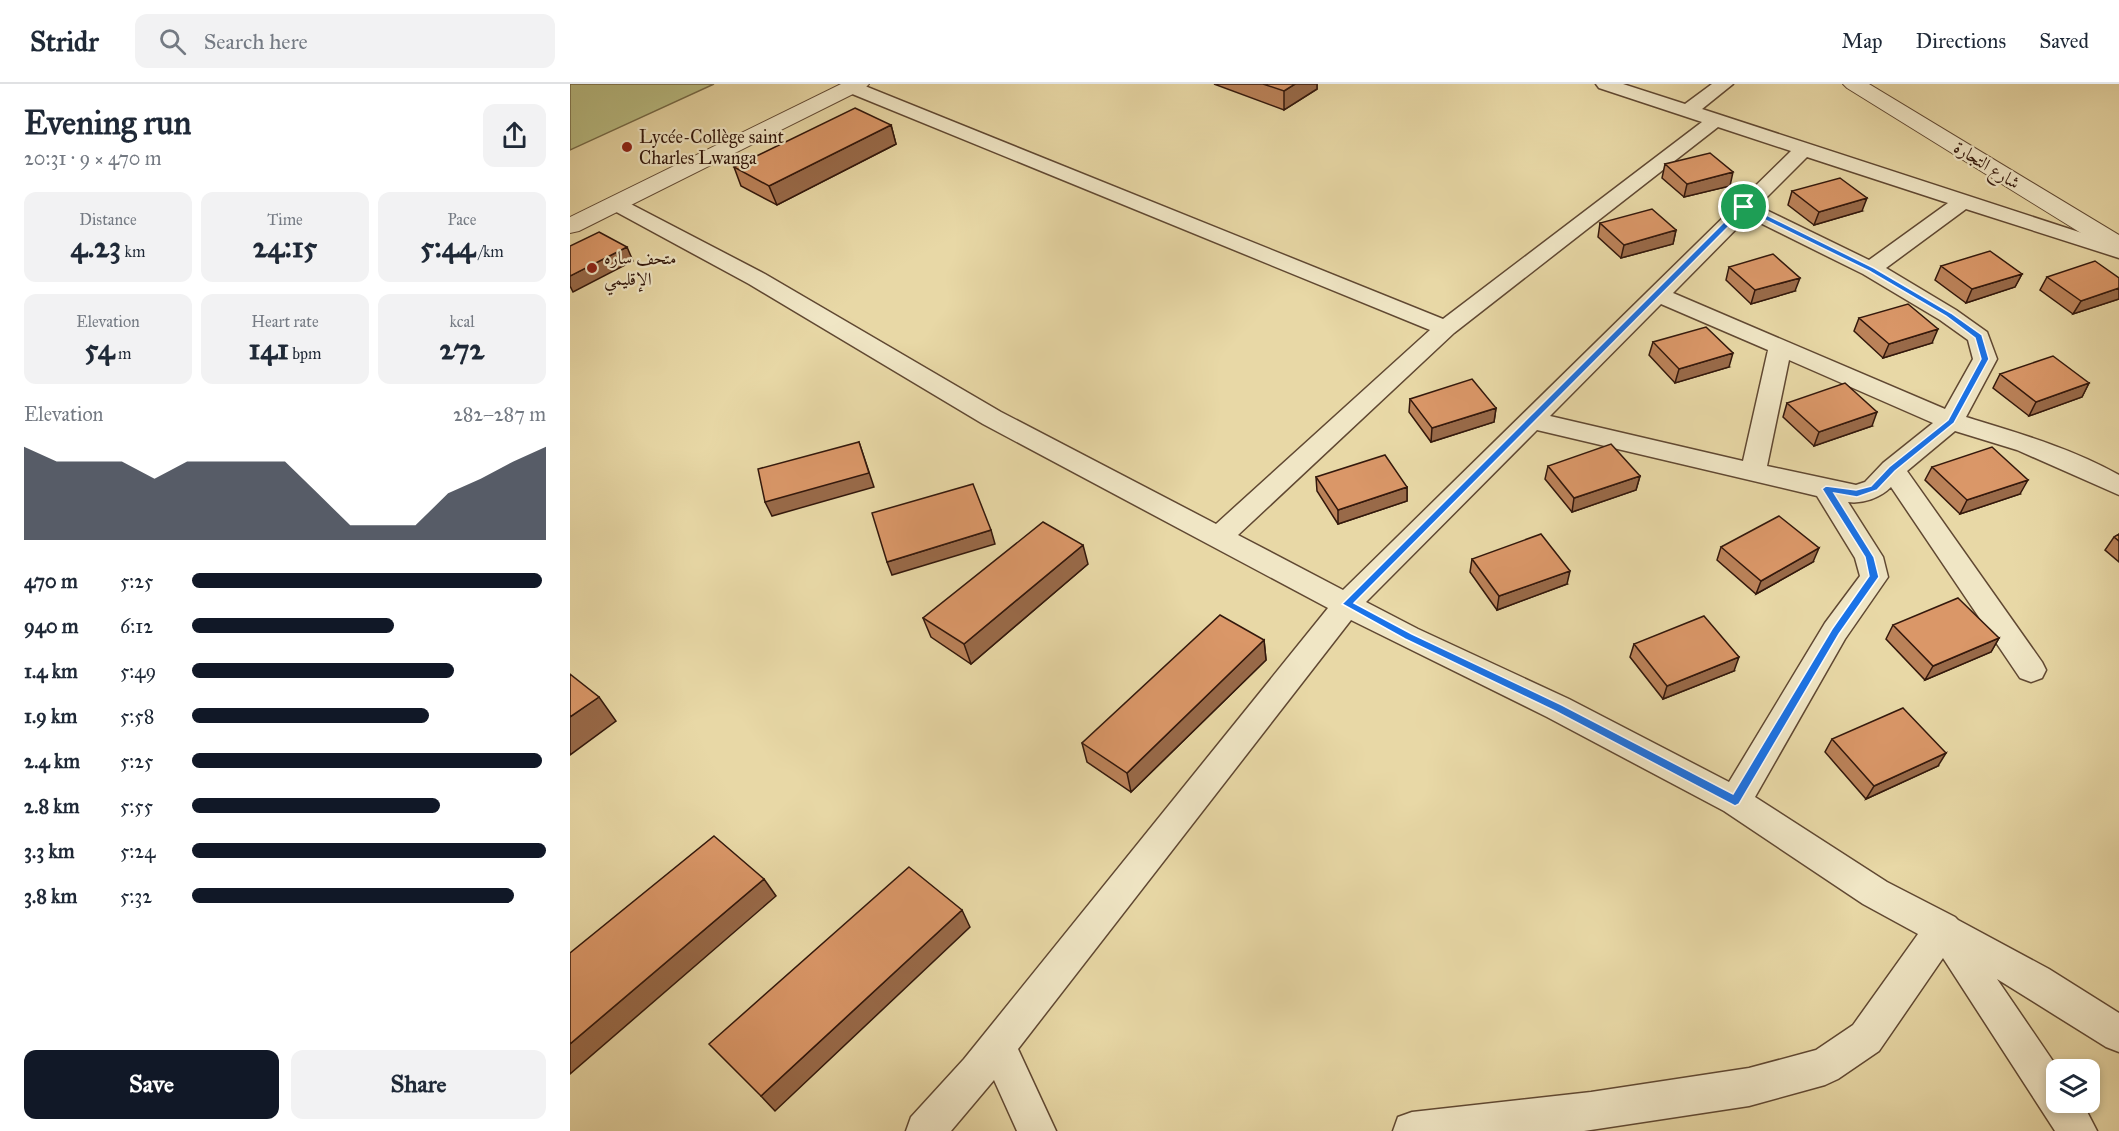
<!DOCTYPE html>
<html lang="en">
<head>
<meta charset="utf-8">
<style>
	:root { --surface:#fff; --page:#f2f2f3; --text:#1f2937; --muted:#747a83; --line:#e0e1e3; --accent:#111827 }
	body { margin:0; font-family:"IM FELL Great Primer",Amiri,serif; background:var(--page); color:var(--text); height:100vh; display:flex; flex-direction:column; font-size:22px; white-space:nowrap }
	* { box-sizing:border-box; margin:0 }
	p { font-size:20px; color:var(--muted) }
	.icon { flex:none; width:33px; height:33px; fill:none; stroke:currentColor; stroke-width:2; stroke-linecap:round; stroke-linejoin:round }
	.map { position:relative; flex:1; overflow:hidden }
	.side { display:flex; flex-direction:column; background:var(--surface); width:570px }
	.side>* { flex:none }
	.tools { position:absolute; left:1476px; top:975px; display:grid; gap:12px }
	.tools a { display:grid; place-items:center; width:54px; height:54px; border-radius:12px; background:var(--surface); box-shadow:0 3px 9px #0003; font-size:30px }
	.pin { position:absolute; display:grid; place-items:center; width:51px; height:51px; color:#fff; margin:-26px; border:3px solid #fff; border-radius:50%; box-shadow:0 2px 6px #0007 }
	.round { display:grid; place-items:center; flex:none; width:63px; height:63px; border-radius:12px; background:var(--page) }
	.overview { display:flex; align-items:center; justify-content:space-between; height:102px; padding:0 24px }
	h1 { font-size:33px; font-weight:800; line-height:45px }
	.figures { display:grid; grid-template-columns:repeat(3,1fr); gap:9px; height:102px; padding:6px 24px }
	.figures div { display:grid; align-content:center; border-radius:12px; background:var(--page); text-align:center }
	.figures b { font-size:30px; font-weight:800 }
	.figures small { font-size:16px; font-weight:400 }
	.figures p { font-size:16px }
	.chart { height:168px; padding:12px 24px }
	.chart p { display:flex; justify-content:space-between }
	.chart svg { width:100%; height:108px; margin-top:6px; fill:var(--accent); opacity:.7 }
	.cta { display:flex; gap:12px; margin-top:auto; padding:12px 24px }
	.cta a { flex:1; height:69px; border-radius:12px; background:var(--accent); color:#fff; font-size:24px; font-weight:800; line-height:69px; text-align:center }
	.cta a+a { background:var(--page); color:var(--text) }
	ul { padding:0 24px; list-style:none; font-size:20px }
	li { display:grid; grid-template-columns:96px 72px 1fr; align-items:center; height:45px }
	li i { height:15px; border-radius:8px; background:var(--accent) }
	header { display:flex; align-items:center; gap:36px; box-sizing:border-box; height:84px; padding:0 30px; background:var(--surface); border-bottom:2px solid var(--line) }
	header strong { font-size:28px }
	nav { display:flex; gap:33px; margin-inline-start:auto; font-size:21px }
	.search { width:420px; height:54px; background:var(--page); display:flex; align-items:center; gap:15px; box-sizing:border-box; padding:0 21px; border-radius:12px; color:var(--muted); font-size:22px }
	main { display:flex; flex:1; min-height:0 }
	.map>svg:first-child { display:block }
</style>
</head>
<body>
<header>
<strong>Stridr</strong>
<div class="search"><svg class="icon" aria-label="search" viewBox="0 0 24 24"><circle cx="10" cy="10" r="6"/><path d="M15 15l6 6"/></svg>Search here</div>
<nav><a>Map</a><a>Directions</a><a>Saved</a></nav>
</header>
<main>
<section class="side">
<div class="overview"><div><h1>Evening run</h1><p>20:31 · 9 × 470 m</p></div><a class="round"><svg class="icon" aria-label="share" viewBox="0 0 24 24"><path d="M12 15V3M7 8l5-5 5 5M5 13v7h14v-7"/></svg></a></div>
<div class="figures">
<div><p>Distance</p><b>4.23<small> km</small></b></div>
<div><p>Time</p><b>24:15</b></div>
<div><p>Pace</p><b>5:44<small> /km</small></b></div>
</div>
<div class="figures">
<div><p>Elevation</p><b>54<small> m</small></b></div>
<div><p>Heart rate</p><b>141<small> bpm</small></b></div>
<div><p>kcal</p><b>272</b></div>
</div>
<div class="chart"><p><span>Elevation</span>282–287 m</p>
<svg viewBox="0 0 160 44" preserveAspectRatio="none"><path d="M0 44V6L10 12L20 12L30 12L40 19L50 12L60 12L70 12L80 12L90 25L100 38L110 38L120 38L130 25L140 19L150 12L160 6V44z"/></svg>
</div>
<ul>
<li><b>470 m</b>5:25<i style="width:99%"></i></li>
<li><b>940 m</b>6:12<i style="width:57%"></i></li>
<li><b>1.4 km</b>5:49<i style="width:74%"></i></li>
<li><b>1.9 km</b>5:58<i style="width:67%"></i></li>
<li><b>2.4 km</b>5:25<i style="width:99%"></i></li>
<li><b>2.8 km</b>5:55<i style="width:70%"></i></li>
<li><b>3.3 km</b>5:24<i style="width:100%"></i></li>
<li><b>3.8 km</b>5:32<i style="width:91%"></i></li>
</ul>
<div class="cta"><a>Save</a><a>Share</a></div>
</section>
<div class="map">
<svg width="1549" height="1047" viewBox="0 0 1549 1047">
	<rect width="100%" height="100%" fill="#e8d8a6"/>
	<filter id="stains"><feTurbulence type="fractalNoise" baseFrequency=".00333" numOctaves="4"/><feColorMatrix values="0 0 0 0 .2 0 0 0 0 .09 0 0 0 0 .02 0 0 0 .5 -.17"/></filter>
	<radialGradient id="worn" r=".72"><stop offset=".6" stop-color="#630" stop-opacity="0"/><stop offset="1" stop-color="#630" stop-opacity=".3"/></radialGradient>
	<path fill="#babe84" stroke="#766b48" stroke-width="1.5" d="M0,0H144L0,66Z"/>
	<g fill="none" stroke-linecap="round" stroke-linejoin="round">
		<g stroke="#604832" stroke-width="3">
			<path id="minor" d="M274,0H290L873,235L1132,38L1029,4L1026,0H1053L1115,20L1142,0H1163L1132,25L1549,161V174L1396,125L1316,184L1386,226L1417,248L1427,275L1396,333C1448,349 1501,364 1549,391V411L1447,366L1385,347L1337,387L1472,578L1476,586L1472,594L1461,598L1450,594L1321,403C1310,414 1293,420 1278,418L1313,473L1318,493L1275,555L1185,713L1317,798L1385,833L1388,836L1479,885L1549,929V968L1536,963L1427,895L1489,986H1486V1018H1512L1527,1047H1485L1373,874L1309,967L1268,995L1255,1001L1179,1022L1014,1047H823L828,1033L842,1028L1021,1008L1179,984L1246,966L1283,941L1348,850L1293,820L1154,727L977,633L781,536L448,965L486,1047H447L424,996L381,1047H336L341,1033L394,975L758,524L413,340L179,200L39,124L36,120L39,116L46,114L53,116L195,190L431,328L646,440L860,246L275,7L272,3ZM1148,43L1221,67L773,506L668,451L884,249ZM1237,73L1378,119L1299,176L1188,122ZM1178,133L1293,190L1370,236L1398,256L1403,275L1375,325L1103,209ZM1091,220L1198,266L1173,377L980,332ZM1219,276L1363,339L1313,379L1295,398L1286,401L1197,382ZM967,346L1247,412L1285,474L1290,492L1255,539L1159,698L999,615L848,545L796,518Z"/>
		</g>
		<g stroke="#604832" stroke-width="2">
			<path id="tertiary" d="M271,0H299L295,4L9,147L0,149V133Z
				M1273,0H1299L1549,151V169L1540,167L1277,4Z"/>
		</g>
		<use href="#minor" fill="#f0e6c5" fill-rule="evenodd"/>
		<use href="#tertiary" fill="#f0e6c5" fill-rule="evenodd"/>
	</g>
	<path fill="#bb8259" stroke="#33180c" stroke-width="1.5" d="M644,0H747V5L714,26Z
		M321,41L326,60L207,121L171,102L164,83Z
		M1095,80L1160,102L1114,113L1092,94Z
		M1222,107L1292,127L1244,141L1218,121Z
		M1030,139L1106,146L1103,160L1051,174L1028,153Z
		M1371,182L1452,190L1445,203L1396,219L1365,196Z
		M1159,183L1225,207L1181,220L1156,196Z
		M1477,193L1549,194V215L1503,230L1470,206Z
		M1289,234L1362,259L1313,274L1284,247Z
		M1083,258L1159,283L1105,299L1079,271Z
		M1430,290L1519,299L1512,313L1459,332L1423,304Z
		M840,315L926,324L924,338L861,358L839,328Z
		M1217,319L1302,342L1244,362L1213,333Z
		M978,382L1070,392L1066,406L1002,428L975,395Z
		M1362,383L1450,410L1390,430L1355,396Z
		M746,393L837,403V417L768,440L747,407Z
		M1549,450V478L1535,466L1544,453Z
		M1151,463L1243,478L1186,510L1147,476Z
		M902,475L997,500L927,526L900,488Z
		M518,480L401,580L361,553L353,534Z
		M1323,541L1429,554L1421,568L1355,596L1316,555Z
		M694,556L696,576L561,708L517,678L512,659Z
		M1064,560L1164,587L1093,615L1060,573Z
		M1262,655L1368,682L1296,715L1255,668Z"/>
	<path fill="#996a49" stroke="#33180c" stroke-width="1.5" d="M725,0H747V5L714,26V7Z
		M321,41L326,60L207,121L199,102Z
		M1163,88L1160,102L1114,113L1117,100Z
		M1297,114L1292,127L1244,141L1249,128Z
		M1106,146L1103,160L1051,174L1054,161Z
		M57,163L63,177L3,208L0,202V192Z
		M1452,190L1445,203L1396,219L1402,205Z
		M1230,194L1225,207L1181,220L1185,206Z
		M1549,204V215L1503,230L1511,217Z
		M1368,245L1362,259L1313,274L1319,260Z
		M1163,269L1159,283L1105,299L1109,285Z
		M1519,299L1512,313L1459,332L1466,318Z
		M926,324L924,338L861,358L862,344Z
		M1307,328L1302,342L1244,362L1249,348Z
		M289,358L304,403L202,432L195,418Z
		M1070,392L1066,406L1002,428L1004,414Z
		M1458,396L1450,410L1390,430L1397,416Z
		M837,403V417L768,440V426Z
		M421,446L425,460L322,491L317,478Z
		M513,461L518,480L401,580L394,560Z
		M1249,464L1243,478L1186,510L1191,497Z
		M1000,487L997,500L927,526L929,512Z
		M1429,554L1421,568L1355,596L1363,582Z
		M694,556L696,576L561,708L557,689Z
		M1169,573L1164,587L1093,615L1097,602Z
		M29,613L46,637L0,671V633Z
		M1376,669L1368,682L1296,715L1304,702Z
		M194,795L206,812L0,990V960Z
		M392,826L400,843L205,1027L191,1012Z"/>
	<path fill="#da9768" stroke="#33180c" stroke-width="1.5" d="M693,0H725L714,7Z
		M285,24L321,41L199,102L164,83Z
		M1140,69L1163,88L1117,100L1095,80Z
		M1270,94L1297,114L1249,128L1222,107Z
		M1082,125L1106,146L1054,161L1030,139Z
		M29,148L57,163L0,192V162Z
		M1420,167L1452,190L1402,205L1371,182Z
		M1203,170L1230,194L1185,206L1159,183Z
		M1525,177L1549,194V204L1511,217L1477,193Z
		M1338,220L1368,245L1319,260L1289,234Z
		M1136,243L1163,269L1109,285L1083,258Z
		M1483,272L1519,299L1466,318L1430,290Z
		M902,295L926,324L862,344L840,315Z
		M1275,299L1307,328L1249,348L1217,319Z
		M289,358L299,389L195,418L188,385Z
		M1041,360L1070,392L1004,414L978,382Z
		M1422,363L1458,396L1397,416L1362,383Z
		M815,371L837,403L768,426L746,393Z
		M403,400L421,446L317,478L302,429Z
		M1209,432L1249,464L1191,497L1151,463Z
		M473,438L513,461L394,560L353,534Z
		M971,450L1000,487L929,512L902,475Z
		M1549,450V457L1544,453Z
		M1388,514L1429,554L1363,582L1323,541Z
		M650,531L694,556L557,689L512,659Z
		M1134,532L1169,573L1097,602L1064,560Z
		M0,590L29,613L0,633Z
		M1333,624L1376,669L1304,702L1262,655Z
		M144,752L194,795L0,960V869Z
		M339,783L392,826L191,1012L139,960Z"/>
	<path fill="#1a73e8" stroke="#fff" stroke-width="1.5" fill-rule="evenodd" d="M1171,121H1176L1304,184L1381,229L1412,251L1419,275L1384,339L1325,387L1307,406L1287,413L1264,409L1304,473L1309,493L1269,550L1169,720L1165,722L985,627L835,555L772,520ZM1175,126L1299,187L1376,232L1405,254L1411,275L1378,336L1319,383L1301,402L1286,406L1256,402L1252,405L1295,473L1299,492L1262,545L1163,710L992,621L842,550L784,519Z"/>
	<g fill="#8f2418" stroke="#f0e6c5" stroke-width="2">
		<circle cx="57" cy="63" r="6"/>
		<circle cx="22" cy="184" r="6"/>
	</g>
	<g text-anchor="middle" stroke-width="4.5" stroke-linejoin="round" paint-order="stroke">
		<g font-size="18" fill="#33180c" stroke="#f0e6c5" text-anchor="start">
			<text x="69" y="59">Lycée-Collège saint<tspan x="69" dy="21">Charles Lwanga</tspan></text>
			<text x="34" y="180">متحف ساره<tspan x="34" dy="21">الإقليمي</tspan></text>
		</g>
		<g font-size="18" fill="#33180c" stroke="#f0e6c5">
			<text transform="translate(1417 81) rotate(32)" y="6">شارع التجارة</text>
		</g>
	</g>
	<rect width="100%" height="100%" filter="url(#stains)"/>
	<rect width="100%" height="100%" fill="url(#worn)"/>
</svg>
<div class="tools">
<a><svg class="icon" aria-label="layers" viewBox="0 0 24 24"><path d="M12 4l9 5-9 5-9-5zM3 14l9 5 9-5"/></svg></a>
</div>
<div class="pin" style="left:1174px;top:123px;background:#1e9e55"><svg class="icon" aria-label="arrive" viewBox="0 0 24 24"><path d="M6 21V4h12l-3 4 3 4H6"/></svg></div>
</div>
</main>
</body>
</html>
